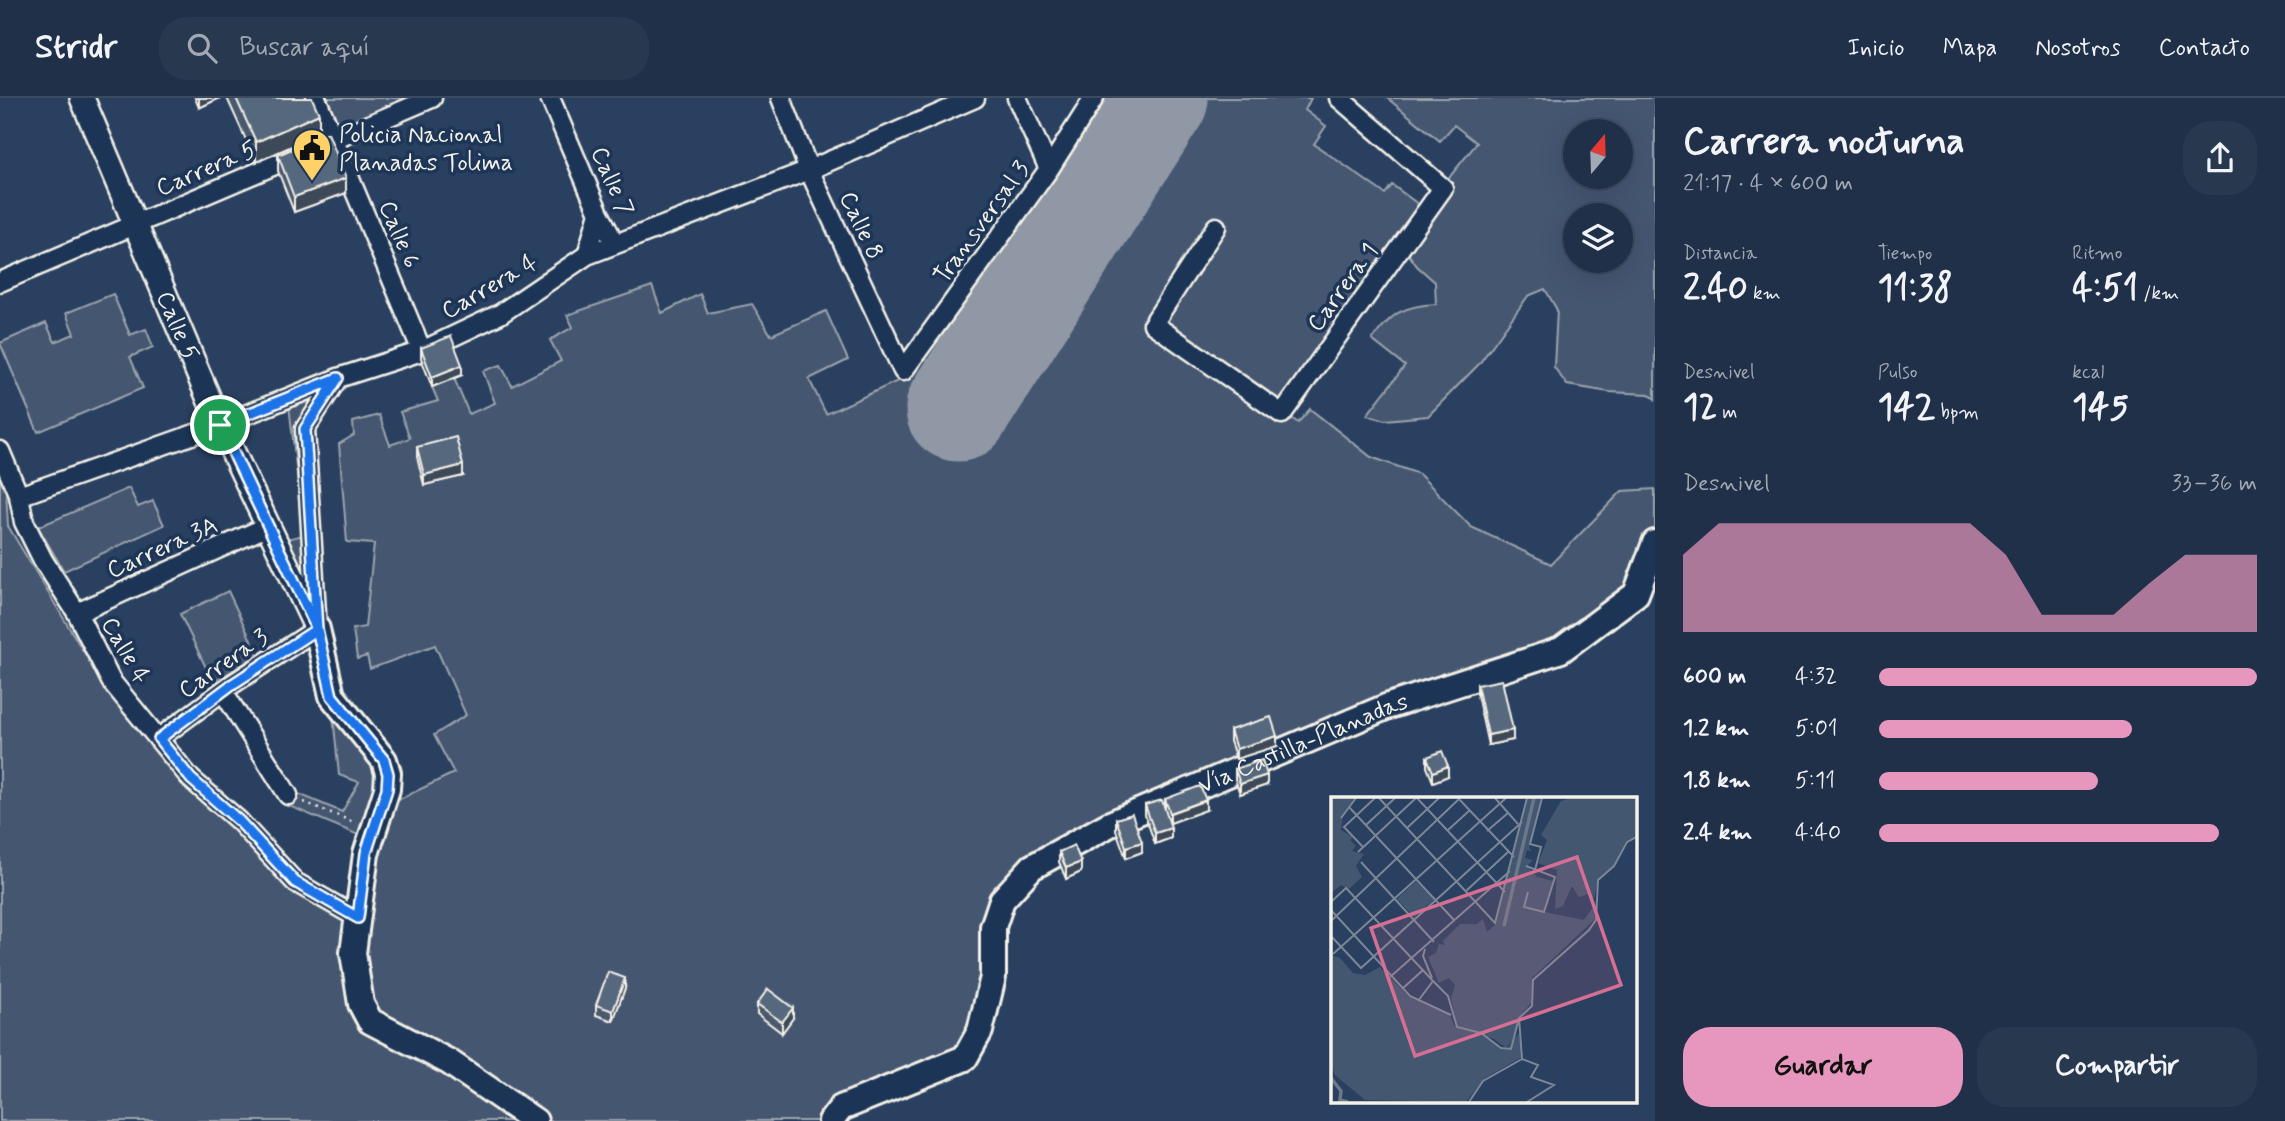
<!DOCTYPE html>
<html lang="es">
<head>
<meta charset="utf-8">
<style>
	:root { --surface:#203048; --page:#28384f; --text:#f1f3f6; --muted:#a2a9b4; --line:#3d4b60; --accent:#e797bd }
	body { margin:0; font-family:Mynerve,sans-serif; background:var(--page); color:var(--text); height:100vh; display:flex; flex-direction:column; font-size:26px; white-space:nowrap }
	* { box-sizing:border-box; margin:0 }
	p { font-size:23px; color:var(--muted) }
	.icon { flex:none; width:38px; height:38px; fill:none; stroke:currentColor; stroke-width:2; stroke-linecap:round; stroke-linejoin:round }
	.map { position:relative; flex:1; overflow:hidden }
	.sheet { display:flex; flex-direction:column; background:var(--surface); width:630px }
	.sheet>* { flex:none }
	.needle { width:46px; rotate:19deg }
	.fabs { position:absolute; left:1563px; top:21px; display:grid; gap:14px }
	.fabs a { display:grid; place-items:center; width:70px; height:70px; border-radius:50%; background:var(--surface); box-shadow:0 7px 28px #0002,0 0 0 2px var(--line); font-size:35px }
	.pin { position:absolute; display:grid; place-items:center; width:60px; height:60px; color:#fff; margin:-30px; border:4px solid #fff; border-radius:50%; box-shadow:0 2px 7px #0007 }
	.round { display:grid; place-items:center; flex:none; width:74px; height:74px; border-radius:28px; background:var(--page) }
	.head { display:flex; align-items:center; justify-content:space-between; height:119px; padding:0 28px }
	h1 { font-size:38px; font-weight:700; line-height:52px }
	.metrics { display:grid; grid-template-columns:repeat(3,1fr); gap:10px; height:119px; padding:7px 28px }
	.metrics div { display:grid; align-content:center }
	.metrics b { font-size:35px; font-weight:700 }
	.metrics small { font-size:19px; font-weight:400 }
	.metrics p { font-size:19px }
	.chart { height:196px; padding:14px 28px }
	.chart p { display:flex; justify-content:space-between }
	.chart svg { width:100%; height:126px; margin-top:7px; fill:var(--accent); opacity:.7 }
	.cta { display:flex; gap:14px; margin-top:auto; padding:14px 28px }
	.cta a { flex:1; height:80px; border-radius:28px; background:var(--accent); color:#111; font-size:28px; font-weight:700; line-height:80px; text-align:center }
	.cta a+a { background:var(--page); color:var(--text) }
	ul { padding:0 28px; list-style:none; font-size:23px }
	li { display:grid; grid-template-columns:112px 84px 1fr; align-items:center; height:52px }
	li i { height:18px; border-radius:9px; background:var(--accent) }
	header { display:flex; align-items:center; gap:42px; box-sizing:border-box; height:98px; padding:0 35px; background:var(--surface); border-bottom:2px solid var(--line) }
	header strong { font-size:33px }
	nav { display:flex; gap:38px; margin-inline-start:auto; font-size:24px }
	.search { width:490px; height:63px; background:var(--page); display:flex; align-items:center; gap:18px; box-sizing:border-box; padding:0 24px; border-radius:28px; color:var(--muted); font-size:26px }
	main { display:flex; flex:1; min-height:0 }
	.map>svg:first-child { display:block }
</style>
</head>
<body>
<header>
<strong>Stridr</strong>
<div class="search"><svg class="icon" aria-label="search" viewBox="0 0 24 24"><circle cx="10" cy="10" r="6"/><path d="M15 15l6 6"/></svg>Buscar aquí</div>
<nav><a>Inicio</a><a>Mapa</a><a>Nosotros</a><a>Contacto</a></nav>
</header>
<main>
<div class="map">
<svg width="1655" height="1023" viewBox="0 0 1655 1023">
	<rect width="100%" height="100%" fill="#2a4060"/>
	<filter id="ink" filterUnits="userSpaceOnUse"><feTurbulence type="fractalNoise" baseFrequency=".0143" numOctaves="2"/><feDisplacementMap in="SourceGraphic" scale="14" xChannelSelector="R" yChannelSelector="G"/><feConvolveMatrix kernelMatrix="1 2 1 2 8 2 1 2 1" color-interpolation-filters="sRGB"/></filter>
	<g filter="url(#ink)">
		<path fill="#445771" stroke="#9ca4ac" stroke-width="2" fill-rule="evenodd" d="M325,0H409L339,31Z
			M1102,0H1311L1305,12L1326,28L1314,46L1385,96L1392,87L1422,109L1285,315L1298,325L1310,311L1371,359L1419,376L1471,429L1551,466L1622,393L1655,391V433L1631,491L1556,546L1494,559L1392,596L1109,718L1028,757L999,798L987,828L972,929L957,952L823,1023H542L375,918L360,854L374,757L398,683L400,701L454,675L434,637L466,617L435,547L370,571L367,558L357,561L353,531L365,529L374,446L347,444L339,346L354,337L353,324L379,317L390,347L410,340L400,314L438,303L432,289L454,280L469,316L495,305L483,273L501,267L512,288L561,263L550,242L573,229L567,217L652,188L662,215L700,196L708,215L752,206L771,237L826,213L848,262L809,281L826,316L900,282L1053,76Z
			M1387,0H1655V301L1649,296L1609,294L1567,287L1554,269L1557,212L1545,191L1528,198L1479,266L1428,318L1385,322L1367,317L1405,268L1372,242C1392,215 1402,208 1436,206L1435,184L1417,168L1407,154L1447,82L1477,45L1454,27L1440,43ZM1575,33H1620V79H1575ZM1575,117H1620V163H1575Z
			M113,196L130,237L146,231L153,249L130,259L143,290L38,334L0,245L46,225L55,244L74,236L66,215Z
			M327,289L298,332L312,509L282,442L304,437L289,307Z
			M0,376L6,392L8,428L100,581L188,685L349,820L352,897L444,970L524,1023H0Z
			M129,390L138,409L153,403L164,427L64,473L38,429Z
			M228,493L258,557L213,584L180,516Z
			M235,593L296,695L342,714L359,684L339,677L333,617L379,675L363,739L282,705L220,607Z"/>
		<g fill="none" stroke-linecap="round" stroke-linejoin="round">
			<path stroke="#8f98a4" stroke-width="105" d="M958,311L1156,0"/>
			<g stroke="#f4f1e8" stroke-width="23">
				<path id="minor" d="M316,0L422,253
					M550,0L599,115L615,146
					M781,0L809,72L903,273L1049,71L1094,0
					M1017,0L1049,71
					M1216,129L1153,226L1282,316L1443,90L1339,0
					M587,157L599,115
					M0,184L432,0
					M0,353L19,398L24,424L43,462L77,515L111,583L191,681L239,723L295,784L358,820
					M19,398L220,327L338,280L422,253L500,216L587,157L809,72L975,0
					M77,515L268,428
					M223,593L288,697
					M158,641L231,587L317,531L305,331L338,280"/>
			</g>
			<g stroke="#f4f1e8" stroke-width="28">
				<g id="tertiary">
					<path id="s1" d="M82,0L220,327L317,531"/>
				</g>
			</g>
			<g stroke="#f4f1e8" stroke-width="30">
				<g id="secondary">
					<path d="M317,531L332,598L384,662L388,675L387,691L366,756L353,855L361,906L370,923L449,964L535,1023"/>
					<path id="s2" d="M831,1023L841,1010L965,960L980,933L993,879V829L1002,802L1032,769L1110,726L1386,609L1561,552L1636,496L1655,445"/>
				</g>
			</g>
			<path stroke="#f4f1e8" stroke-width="2.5" stroke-dasharray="2 5" stroke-linecap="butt" d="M304,704L356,725"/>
			<use href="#minor" stroke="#1d3557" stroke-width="18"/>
			<use href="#tertiary" stroke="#1d3557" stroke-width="23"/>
			<use href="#secondary" stroke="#1d3557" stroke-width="24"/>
		</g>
		<path fill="#4a596c" stroke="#f4f1e8" stroke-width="2" d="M195,0H220L199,10Z
			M227,0H312L319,36L256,64Z
			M278,57L346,95L294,114L278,73Z
			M421,250L462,277L432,289L421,260Z
			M417,349L463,378L424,387L417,359Z
			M1477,587L1513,642L1488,647L1477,597Z
			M1230,632L1277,648L1236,661L1230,643Z
			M1427,659L1448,678L1433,684L1427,669Z
			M1235,671L1267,687L1240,696L1235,681Z
			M1165,701L1206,712L1170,725L1171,740L1155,746L1145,717V707L1165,710Z
			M1116,721L1142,754L1126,760L1116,732Z
			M1059,754L1081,774L1066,781L1059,764Z
			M625,890L613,923L596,917V907Z
			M757,906L793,920L782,935L757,916Z"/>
		<path fill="#3c4858" stroke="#f4f1e8" stroke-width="2" d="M199,0H220L199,10Z
			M319,16V36L256,64V44Z
			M346,80V95L294,114V99Z
			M462,267V277L432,289V279Z
			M463,367V378L424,387V377Z
			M1513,632V642L1488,647V637Z
			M1277,638V648L1236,661V651Z
			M1448,668V678L1433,684V674Z
			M1267,677V687L1240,696V686Z
			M1206,702V712L1170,725V715Z
			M1171,730V740L1155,746V735Z
			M1142,744V754L1126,760V749Z
			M1081,764V774L1066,781V770Z
			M625,880V890L613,923V913Z
			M793,910V920L782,935V924Z"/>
		<path fill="#56677d" stroke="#f4f1e8" stroke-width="2" d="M236,0H312L319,16L256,44Z
			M328,35L346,80L294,99L278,57Z
			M451,238L462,267L432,279L421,250Z
			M456,339L463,367L424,377L417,349Z
			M1502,582L1513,632L1488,637L1477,587Z
			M1271,619L1277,638L1236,651L1230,632Z
			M1442,653L1448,668L1433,674L1427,659Z
			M1262,662L1267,677L1240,686L1235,671Z
			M1200,688L1206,702L1170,715L1165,701Z
			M1162,702L1171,730L1155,735L1145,707Z
			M1132,716L1142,744L1126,749L1116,721Z
			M1074,747L1081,764L1066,770L1059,754Z
			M608,874L625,880L613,913L596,907Z
			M768,891L793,910L782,924L757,906Z"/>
	</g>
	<g fill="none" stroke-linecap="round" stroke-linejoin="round" filter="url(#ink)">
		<g stroke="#fff" stroke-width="14">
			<path id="route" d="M220,327L317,531L231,587L159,641L191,681L239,723L295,784L358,820L366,755L387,691L388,676L384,662L332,598L317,531L305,331L338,280L220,327"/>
		</g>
		<use href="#route" stroke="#1a73e8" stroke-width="9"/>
	</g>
	<defs>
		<g id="civic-pin" transform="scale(2.0125)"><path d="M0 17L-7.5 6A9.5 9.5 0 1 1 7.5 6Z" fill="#ffd166" stroke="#1d3557"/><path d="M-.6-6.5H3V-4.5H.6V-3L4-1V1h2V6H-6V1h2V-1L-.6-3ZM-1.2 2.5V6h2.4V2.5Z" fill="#111"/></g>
	</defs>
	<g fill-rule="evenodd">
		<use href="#civic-pin" x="312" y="50"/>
	</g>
	<g text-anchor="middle" stroke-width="7" stroke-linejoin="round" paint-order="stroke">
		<g font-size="24" fill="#f4f1e8" stroke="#1d3557" text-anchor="start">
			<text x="339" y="44">Policia Nacional<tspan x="339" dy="28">Planadas Tolima</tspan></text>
		</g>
		<g font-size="24" fill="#f4f1e8" stroke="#1d3557">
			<text transform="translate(206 70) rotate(-23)" y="8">Carrera 5</text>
			<text transform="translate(613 83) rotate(66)" y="8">Calle 7</text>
			<text transform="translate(981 124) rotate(-54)" y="8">Transversal 3</text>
			<text transform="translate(862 127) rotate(65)" y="8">Calle 8</text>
			<text transform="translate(400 136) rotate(67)" y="8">Calle 6</text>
			<text transform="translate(489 188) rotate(-30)" y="8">Carrera 4</text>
			<text transform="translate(1342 189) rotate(-54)" y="8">Carrera 1</text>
			<text dy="8" stroke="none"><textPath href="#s1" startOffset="247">Calle 5</textPath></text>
			<text transform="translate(162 449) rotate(-24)" y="8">Carrera 3A</text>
			<text transform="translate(126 552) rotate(60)" y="8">Calle 4</text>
			<text transform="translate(223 565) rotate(-35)" y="8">Carrera 3</text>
			<text dy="8" stroke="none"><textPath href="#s2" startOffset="658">Vía Castilla-Planadas</textPath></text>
		</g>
	</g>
	<g transform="translate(1331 699)">
		<rect width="306" height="306" fill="#2a4060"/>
		<path d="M0,1H26L12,20L10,33L22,40L19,43L25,49L21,54L33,57L25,69L31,80L18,92L10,88L0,96ZM197,1H210L198,51L201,54L196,53L194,61L202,63L196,69L206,80L222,84L213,115L253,123L263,109L264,122L201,181V205L187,221L184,241L175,251L163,242L126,230L120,201L124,188L118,181L108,186L97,160L105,156L108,147L114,148L112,144L129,127H146L152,122L156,135L164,128ZM239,1H306V38L295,44L283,68L267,83L263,102L258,97L248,100L241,89L232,109L224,112L226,73L207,66L216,43L210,38L230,4ZM85,84L103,103L83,120L66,102ZM0,158L9,161L22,176L34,178L49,170L77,199L119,218L123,229L150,237L175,253L188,236L191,260L154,281L135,305L34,303L4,278L1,270Z" fill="#445771"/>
		<path fill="none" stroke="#6a788a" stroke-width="3.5" d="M173,129L203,1M0,281L10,294L9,303L17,305"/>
		<path fill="none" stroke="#7b8796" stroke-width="2" d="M48,1L164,126L196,1M86,1L174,95M127,1L183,60M164,1L187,27M18,10L123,123M10,21L25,1M35,28L64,1M76,31L108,1M117,33L138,14M156,34L177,16M32,50L13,30L44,1M27,55L85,1M30,65L103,145M195,69L224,80L213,115L193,110L197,95M204,73L210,50L199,47L211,1M135,94L177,55M0,105L15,91L102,184M0,113L79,199L120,218M0,124L129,1M0,139L30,171L191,25M94,152L92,159L101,181M2,157L175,1M59,180L179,74M102,184L117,199L126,230L150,236L170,251L180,252L188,221L201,209L202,183L258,133L265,123L267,83L283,69L296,45L307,39M71,192L92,173M87,204L102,184M191,262L207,268L200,280L223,288L196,305M138,305L152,284L191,262L188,221"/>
		<path fill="#d66f93" fill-opacity="0.15" stroke="#d66f93" stroke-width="3.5" d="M246,60L290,188L84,259L40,131Z"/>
		<rect width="306" height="306" fill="none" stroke="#f4f1e8" stroke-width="3.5"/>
	</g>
</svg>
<div class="fabs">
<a><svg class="needle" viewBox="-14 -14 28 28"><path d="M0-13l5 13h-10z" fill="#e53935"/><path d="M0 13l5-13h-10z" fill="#a2a9b4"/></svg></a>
<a><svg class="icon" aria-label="layers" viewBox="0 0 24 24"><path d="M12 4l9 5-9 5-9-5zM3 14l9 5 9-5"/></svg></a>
</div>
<div class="pin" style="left:220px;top:327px;background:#1e9e55"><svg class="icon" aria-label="arrive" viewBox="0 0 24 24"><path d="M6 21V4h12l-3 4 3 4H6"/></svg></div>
</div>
<section class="sheet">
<div class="head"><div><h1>Carrera nocturna</h1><p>21:17 · 4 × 600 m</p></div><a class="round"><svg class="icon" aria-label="share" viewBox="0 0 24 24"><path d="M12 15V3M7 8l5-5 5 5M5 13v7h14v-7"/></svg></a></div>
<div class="metrics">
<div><p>Distancia</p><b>2.40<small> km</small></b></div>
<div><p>Tiempo</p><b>11:38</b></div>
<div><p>Ritmo</p><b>4:51<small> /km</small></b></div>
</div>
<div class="metrics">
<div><p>Desnivel</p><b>12<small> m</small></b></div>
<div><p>Pulso</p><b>142<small> bpm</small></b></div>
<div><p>kcal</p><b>145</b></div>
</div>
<div class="chart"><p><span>Desnivel</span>33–36 m</p>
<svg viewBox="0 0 160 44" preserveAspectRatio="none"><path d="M0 44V17L10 6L20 6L30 6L40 6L50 6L60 6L70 6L80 6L90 17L100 38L110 38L120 38L130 27L140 17L150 17L160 17V44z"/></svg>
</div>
<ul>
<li><b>600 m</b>4:32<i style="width:100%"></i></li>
<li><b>1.2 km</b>5:01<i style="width:67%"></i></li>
<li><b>1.8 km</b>5:11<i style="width:58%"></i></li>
<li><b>2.4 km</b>4:40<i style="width:90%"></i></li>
</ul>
<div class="cta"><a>Guardar</a><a>Compartir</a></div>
</section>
</main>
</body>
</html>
